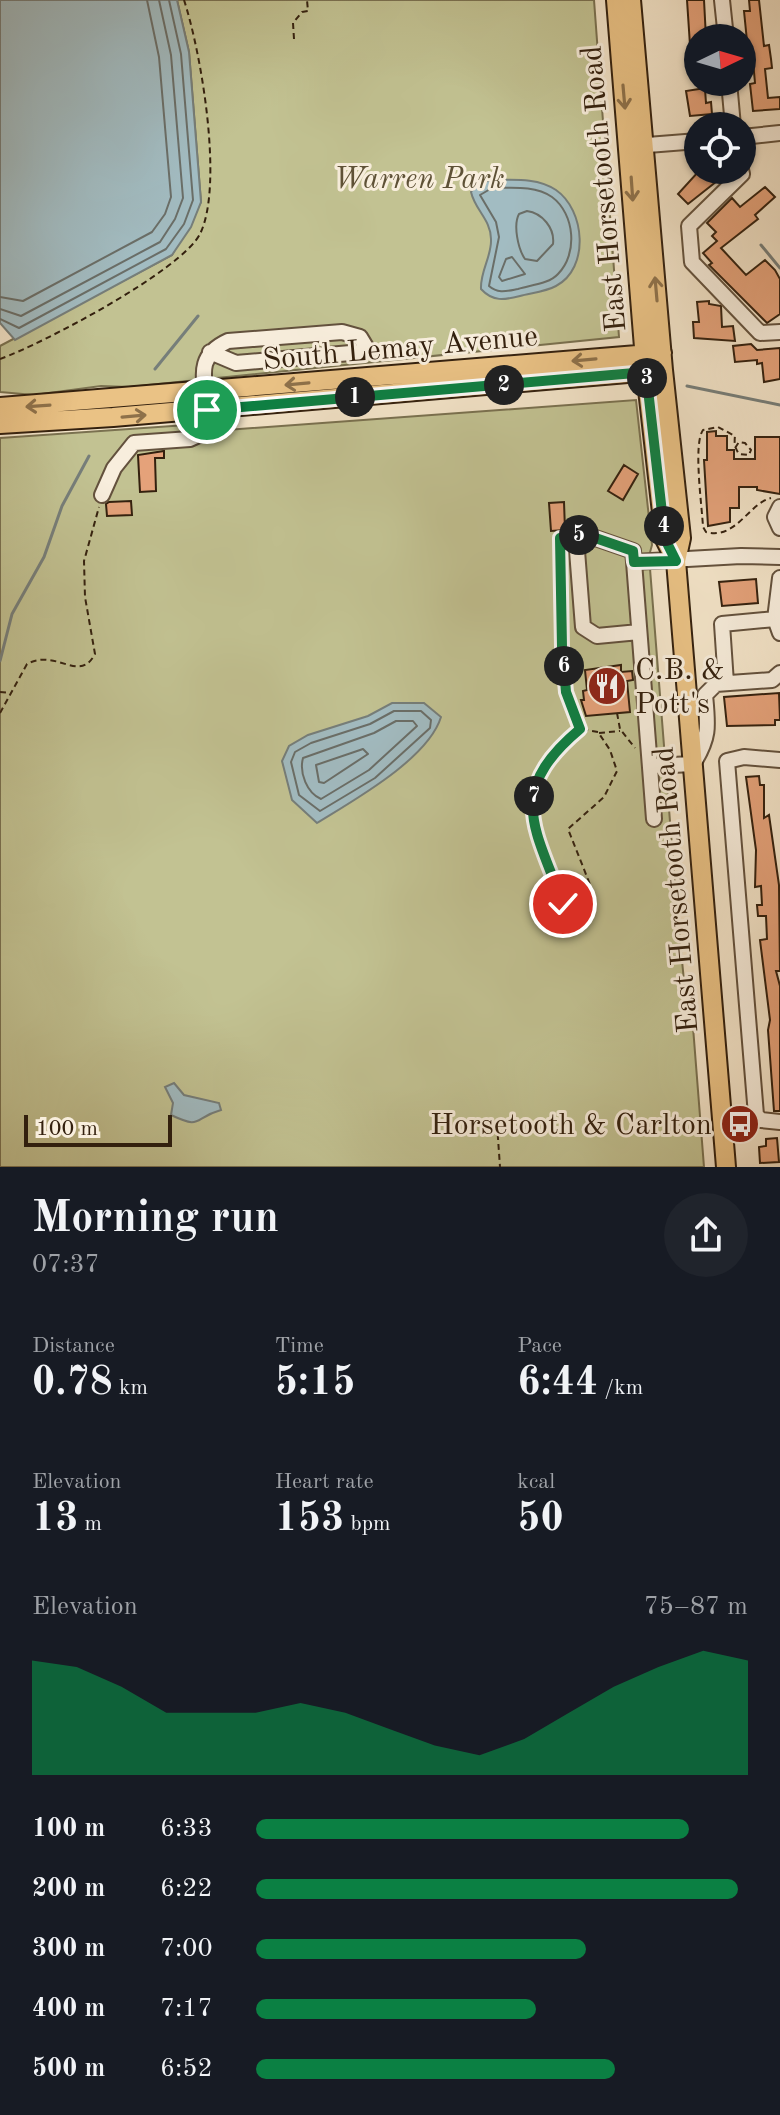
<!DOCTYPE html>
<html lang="en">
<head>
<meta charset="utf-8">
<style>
	:root { --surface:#171b24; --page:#20242c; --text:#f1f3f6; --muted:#9ea1a6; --accent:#0b8043 }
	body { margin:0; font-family:"Old Standard TT",serif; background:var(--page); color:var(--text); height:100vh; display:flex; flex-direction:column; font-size:30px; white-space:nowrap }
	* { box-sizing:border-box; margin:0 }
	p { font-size:26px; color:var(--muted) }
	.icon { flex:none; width:44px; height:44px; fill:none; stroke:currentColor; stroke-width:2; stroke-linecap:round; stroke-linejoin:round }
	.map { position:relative; height:1167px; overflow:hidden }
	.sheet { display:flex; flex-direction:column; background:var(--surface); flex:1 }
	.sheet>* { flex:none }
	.needle { width:52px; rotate:85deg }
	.tools { position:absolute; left:684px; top:24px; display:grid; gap:16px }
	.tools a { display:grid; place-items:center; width:72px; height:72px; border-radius:50%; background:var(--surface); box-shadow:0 2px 6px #0004; font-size:40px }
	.scale { position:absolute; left:24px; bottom:20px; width:148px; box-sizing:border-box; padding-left:8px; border:4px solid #33200e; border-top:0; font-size:22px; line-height:28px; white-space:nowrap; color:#33200e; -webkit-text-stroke:6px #f8eedd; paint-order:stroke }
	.pin { position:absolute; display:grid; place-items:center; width:68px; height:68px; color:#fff; margin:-34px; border:4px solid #fff; border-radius:50%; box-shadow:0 2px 8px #0007 }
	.km { position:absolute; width:40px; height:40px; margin:-20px; border-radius:50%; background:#222; color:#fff; font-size:22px; line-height:40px; text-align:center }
	.round { display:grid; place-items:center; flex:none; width:84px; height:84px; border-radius:42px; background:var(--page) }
	.summary { display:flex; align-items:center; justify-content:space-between; height:136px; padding:0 32px }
	h1 { font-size:44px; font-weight:800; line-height:60px }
	.metrics { display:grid; grid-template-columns:repeat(3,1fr); gap:12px; height:136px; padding:8px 32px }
	.metrics div { display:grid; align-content:center }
	.metrics b { font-size:40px; font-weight:800 }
	.metrics small { font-size:22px; font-weight:400 }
	.metrics p { font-size:22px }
	.chart { height:224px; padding:16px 32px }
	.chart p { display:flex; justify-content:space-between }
	.chart svg { width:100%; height:144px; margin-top:8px; fill:var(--accent); opacity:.7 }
	ul { padding:0 32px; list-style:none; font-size:26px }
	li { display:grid; grid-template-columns:128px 96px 1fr; align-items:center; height:60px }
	li i { height:20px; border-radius:10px; background:var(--accent) }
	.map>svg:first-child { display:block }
</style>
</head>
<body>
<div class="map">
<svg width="780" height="1167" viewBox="0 0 780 1167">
	<rect width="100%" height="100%" fill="#f4e5ca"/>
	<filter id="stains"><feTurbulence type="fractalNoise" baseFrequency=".0025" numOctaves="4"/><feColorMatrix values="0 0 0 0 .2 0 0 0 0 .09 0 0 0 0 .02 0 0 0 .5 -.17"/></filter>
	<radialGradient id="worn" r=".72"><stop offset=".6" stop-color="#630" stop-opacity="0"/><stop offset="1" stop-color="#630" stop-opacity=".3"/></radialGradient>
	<path fill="#c2c292" stroke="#7a7150" stroke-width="2" d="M177,0H594L619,337L129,387L101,386L34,395L0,392V346L172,255L201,202L189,52Z
		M636,400L652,545L649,556L677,910L686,1001L693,1027L704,1167H0V438L201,424L213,431Z"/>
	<path fill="#a2bcc2" stroke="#767e7a" stroke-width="2" d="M0,0H177L189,52L201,202L191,227L172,255L15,340L0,323Z
		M490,180C512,180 537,177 556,190C585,210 590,268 556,286C545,292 531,293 520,296C504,300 493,302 481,289C480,271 492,256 491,239C491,220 475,210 471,192L476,185Z
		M392,703H424L441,717C428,759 354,800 317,823L292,800L282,761L289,746L308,735L368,716Z
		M174,1083L184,1095L219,1103L221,1110C192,1118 203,1130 171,1115L173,1103L165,1087Z"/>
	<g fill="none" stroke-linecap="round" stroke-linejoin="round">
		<path stroke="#6a6e68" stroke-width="2" d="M492,188C511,188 535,185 552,197C575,214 578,254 558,274C549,284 530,285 518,289C507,291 498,294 489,286L499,237L496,222L480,195Z
			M527,211C542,213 555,228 553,244L537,261L525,259C518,249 513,225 519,214Z
			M512,257L525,274L502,281L499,277L506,259Z
			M0,297L23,301L152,232L165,214L171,197L159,57L147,0
			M0,309L21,316L160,242L175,219L183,198L171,55L159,0
			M0,319L19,328L166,249L184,224L193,200L181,54L169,0
			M394,711H421L431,720L430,728L375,778L320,811L299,795L291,762L295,752L311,743L370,724Z
			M396,721H413L417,726L369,770L321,799C307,793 299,773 303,758L374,733Z
			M363,749L368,754L324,783L319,782L316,765Z"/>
		<path stroke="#767e7a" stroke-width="3" d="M761,245L780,268
			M155,369L198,316
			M687,386L780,405
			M0,661L12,614L44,557L62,506L89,456"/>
	</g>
	<path fill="#e5a27a" stroke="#33200e" stroke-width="2" d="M687,0H704L706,38H698V44L690,45Z
		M749,0H759L764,46L769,45L771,59L772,68L765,69L768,98L780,97V109L753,111L750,84L755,83L753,61H749L744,11H750Z
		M699,89H705L706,103L711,102L712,114L690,116L686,91Z
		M707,170H731L688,204L678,194L698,172L701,176Z
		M765,187L775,197L755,215L758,219L721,248L746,275L765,260L775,270L780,279V314L767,323L709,265L712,263L703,253L717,241L712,236L716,232L707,223L732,198L740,207Z
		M709,301V304L721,306L722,327L733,326L735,341L694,338L693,322H699L697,302Z
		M751,344L757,350L780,348V379L764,382L762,363L757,364V360L735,362L733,346Z
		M716,431V436H727V450H734V459H755V437H780V494L757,490V487H739V508H730V522L708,526L704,460H707V432Z
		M164,451V458H155L156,491L140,492L138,455Z
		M624,465L638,474L623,500L608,491Z
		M131,501L132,515L107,516L106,504L109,502Z
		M564,502L565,530L551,531L549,503Z
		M756,579L758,603L722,606L719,582Z
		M621,665V672L632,671L633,680L627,681L630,712L586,716L581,700H584L583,691L587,690L585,670Z
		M779,693L780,720H775V725L727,726L724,697Z
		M759,776L760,785H764V818L769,815L779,885L780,971H776L780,986V1111H774L768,1030L770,1020L760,940L767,939L766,916H758L757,905H762L761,886L755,887L756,850L746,777Z
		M777,1138L779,1162L760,1163L759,1147L766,1146V1139Z"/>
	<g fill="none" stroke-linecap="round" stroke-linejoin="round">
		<g stroke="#63513d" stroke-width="18">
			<path id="minor" d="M722,0L726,38
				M729,82L733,126
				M742,137L780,133
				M635,146L698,141
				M741,170L742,174L689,226L692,262L760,333L780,332
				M102,495L114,468L134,443L190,439L201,434C222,401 180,363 228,341L342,332L360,337L366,347L362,352L236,363L210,352
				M780,507L775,517L780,528
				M634,562L633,551L581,533L576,538L583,627L597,636L639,632
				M780,578L775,619L780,633
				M726,683L722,624L775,619
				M780,760L744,757L727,761L756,1115L761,1120L780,1122
				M651,766L693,764C710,737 708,726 705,695L716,684L772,680L780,673
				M654,819L634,562L741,556L780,557"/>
		</g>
		<g stroke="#33200e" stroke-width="22">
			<path id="major" d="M616,0L646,372L665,539L676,561
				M631,0L663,370L681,538L676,561L726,1167
				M0,407L662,353
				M0,424L113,417L663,370"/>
		</g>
		<path stroke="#33200e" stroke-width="2" stroke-dasharray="6 4" stroke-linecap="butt" d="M294,39L293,23L302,12L308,11L307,0
			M0,359C42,344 181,271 200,234C224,185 201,52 184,0
			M735,448L739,442L745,443L751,450L749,455L739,454C735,448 734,444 735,436L718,427L703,430C693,444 702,506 703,527L706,532C736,540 748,504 771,498
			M564,538H560L562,647L566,692L580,729L598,732L610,750L617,771L604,797L568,829L593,892
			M0,692L10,693
			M0,713L27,664C57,648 79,684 95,654L85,597L84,561L99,507
			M617,713L620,729L635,748
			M599,733L620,731
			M590,887V917
			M563,904C535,827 505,792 580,729
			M497,1124L500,1167"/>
		<use href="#minor" stroke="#f8eedd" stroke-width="14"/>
		<use href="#major" stroke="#eac285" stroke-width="18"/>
	</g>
	<defs><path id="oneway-shaft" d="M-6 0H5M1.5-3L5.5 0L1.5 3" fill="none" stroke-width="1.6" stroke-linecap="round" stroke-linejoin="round" transform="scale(2)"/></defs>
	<g stroke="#8e714a">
		<use href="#oneway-shaft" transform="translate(624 97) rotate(85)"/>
		<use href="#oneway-shaft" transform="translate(632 189) rotate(86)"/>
		<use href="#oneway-shaft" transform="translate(656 289) rotate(-95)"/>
		<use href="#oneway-shaft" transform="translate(584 360) rotate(175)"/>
		<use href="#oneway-shaft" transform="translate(297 384) rotate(175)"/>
		<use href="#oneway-shaft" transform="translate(38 406) rotate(176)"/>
		<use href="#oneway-shaft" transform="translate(134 416) rotate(-5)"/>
	</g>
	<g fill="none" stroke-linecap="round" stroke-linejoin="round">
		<g stroke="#fff" stroke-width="16">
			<path id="route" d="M207,410L646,372L665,539L676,561L634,562L633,551L581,533L576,538H560L562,647L566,692L580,729C505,792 535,827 563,904"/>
		</g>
		<use href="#route" stroke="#0b8043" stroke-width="10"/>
	</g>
	<defs>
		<g id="restaurant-disc" transform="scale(2)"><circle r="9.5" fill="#8f2418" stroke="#f8eedd"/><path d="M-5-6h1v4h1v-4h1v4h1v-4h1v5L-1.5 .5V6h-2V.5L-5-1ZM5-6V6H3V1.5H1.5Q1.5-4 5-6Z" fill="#fff"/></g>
		<g id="bus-disc" transform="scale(2)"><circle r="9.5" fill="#8f2418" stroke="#f8eedd"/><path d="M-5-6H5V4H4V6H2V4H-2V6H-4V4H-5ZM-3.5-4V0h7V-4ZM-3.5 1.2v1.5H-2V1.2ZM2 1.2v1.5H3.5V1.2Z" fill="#fff"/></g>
	</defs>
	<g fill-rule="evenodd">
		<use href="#restaurant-disc" x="607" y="686"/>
		<use href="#bus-disc" x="740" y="1124"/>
	</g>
	<g text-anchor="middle" stroke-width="6" stroke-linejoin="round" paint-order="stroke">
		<g font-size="30" font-style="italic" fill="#5e5136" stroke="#f8eedd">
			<text x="419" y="188">Warren Park</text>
		</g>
		<g font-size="30" fill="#33200e" stroke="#f8eedd">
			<text transform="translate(603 189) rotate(-95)" y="10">East Horsetooth Road</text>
			<text transform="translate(400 347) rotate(-5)" y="10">South Lemay Avenue</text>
			<text transform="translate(675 890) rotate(-95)" y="10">East Horsetooth Road</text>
		</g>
		<g font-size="30" fill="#33200e" stroke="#f8eedd" text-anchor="start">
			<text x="635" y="679">C.B. &amp;<tspan x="635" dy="34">Pott's</tspan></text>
			<text x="712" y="1134" text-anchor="end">Horsetooth &amp; Carlton</text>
		</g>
	</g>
	<rect width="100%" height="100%" filter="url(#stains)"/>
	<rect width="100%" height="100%" fill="url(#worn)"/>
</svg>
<div class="tools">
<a><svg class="needle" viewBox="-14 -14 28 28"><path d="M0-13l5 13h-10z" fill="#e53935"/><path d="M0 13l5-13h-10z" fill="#9ea1a6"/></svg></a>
<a><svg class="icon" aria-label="locate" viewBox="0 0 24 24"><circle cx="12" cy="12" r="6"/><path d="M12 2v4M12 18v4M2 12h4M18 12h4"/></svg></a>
</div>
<div class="scale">100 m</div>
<div class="pin" style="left:207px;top:410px;background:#1e9e55"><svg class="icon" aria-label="arrive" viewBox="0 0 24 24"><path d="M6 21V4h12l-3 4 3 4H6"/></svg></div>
<div class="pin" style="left:563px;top:904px;background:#d93025"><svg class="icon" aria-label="check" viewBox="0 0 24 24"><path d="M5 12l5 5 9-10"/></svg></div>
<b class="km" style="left:355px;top:397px">1</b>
<b class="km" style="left:504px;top:385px">2</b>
<b class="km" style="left:647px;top:378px">3</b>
<b class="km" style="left:664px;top:526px">4</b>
<b class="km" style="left:579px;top:535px">5</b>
<b class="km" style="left:564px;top:666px">6</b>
<b class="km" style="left:534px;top:796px">7</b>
</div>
<section class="sheet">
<div class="summary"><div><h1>Morning run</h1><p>07:37</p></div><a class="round"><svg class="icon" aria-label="share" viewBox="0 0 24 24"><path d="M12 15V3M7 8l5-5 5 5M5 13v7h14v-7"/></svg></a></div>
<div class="metrics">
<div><p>Distance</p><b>0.78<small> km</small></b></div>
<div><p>Time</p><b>5:15</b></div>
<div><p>Pace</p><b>6:44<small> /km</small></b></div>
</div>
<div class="metrics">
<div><p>Elevation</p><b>13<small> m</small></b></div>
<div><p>Heart rate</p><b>153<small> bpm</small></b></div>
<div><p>kcal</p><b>50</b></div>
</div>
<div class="chart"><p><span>Elevation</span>75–87 m</p>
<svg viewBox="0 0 160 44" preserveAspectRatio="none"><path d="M0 44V9L10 11L20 17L30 25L40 25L50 25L60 22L70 25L80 30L90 35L100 38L110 33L120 25L130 17L140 11L150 6L160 9V44z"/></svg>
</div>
<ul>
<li><b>100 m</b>6:33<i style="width:88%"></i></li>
<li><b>200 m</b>6:22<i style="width:98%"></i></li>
<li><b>300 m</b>7:00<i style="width:67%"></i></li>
<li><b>400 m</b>7:17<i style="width:57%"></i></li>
<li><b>500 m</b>6:52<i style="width:73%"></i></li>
</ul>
</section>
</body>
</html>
